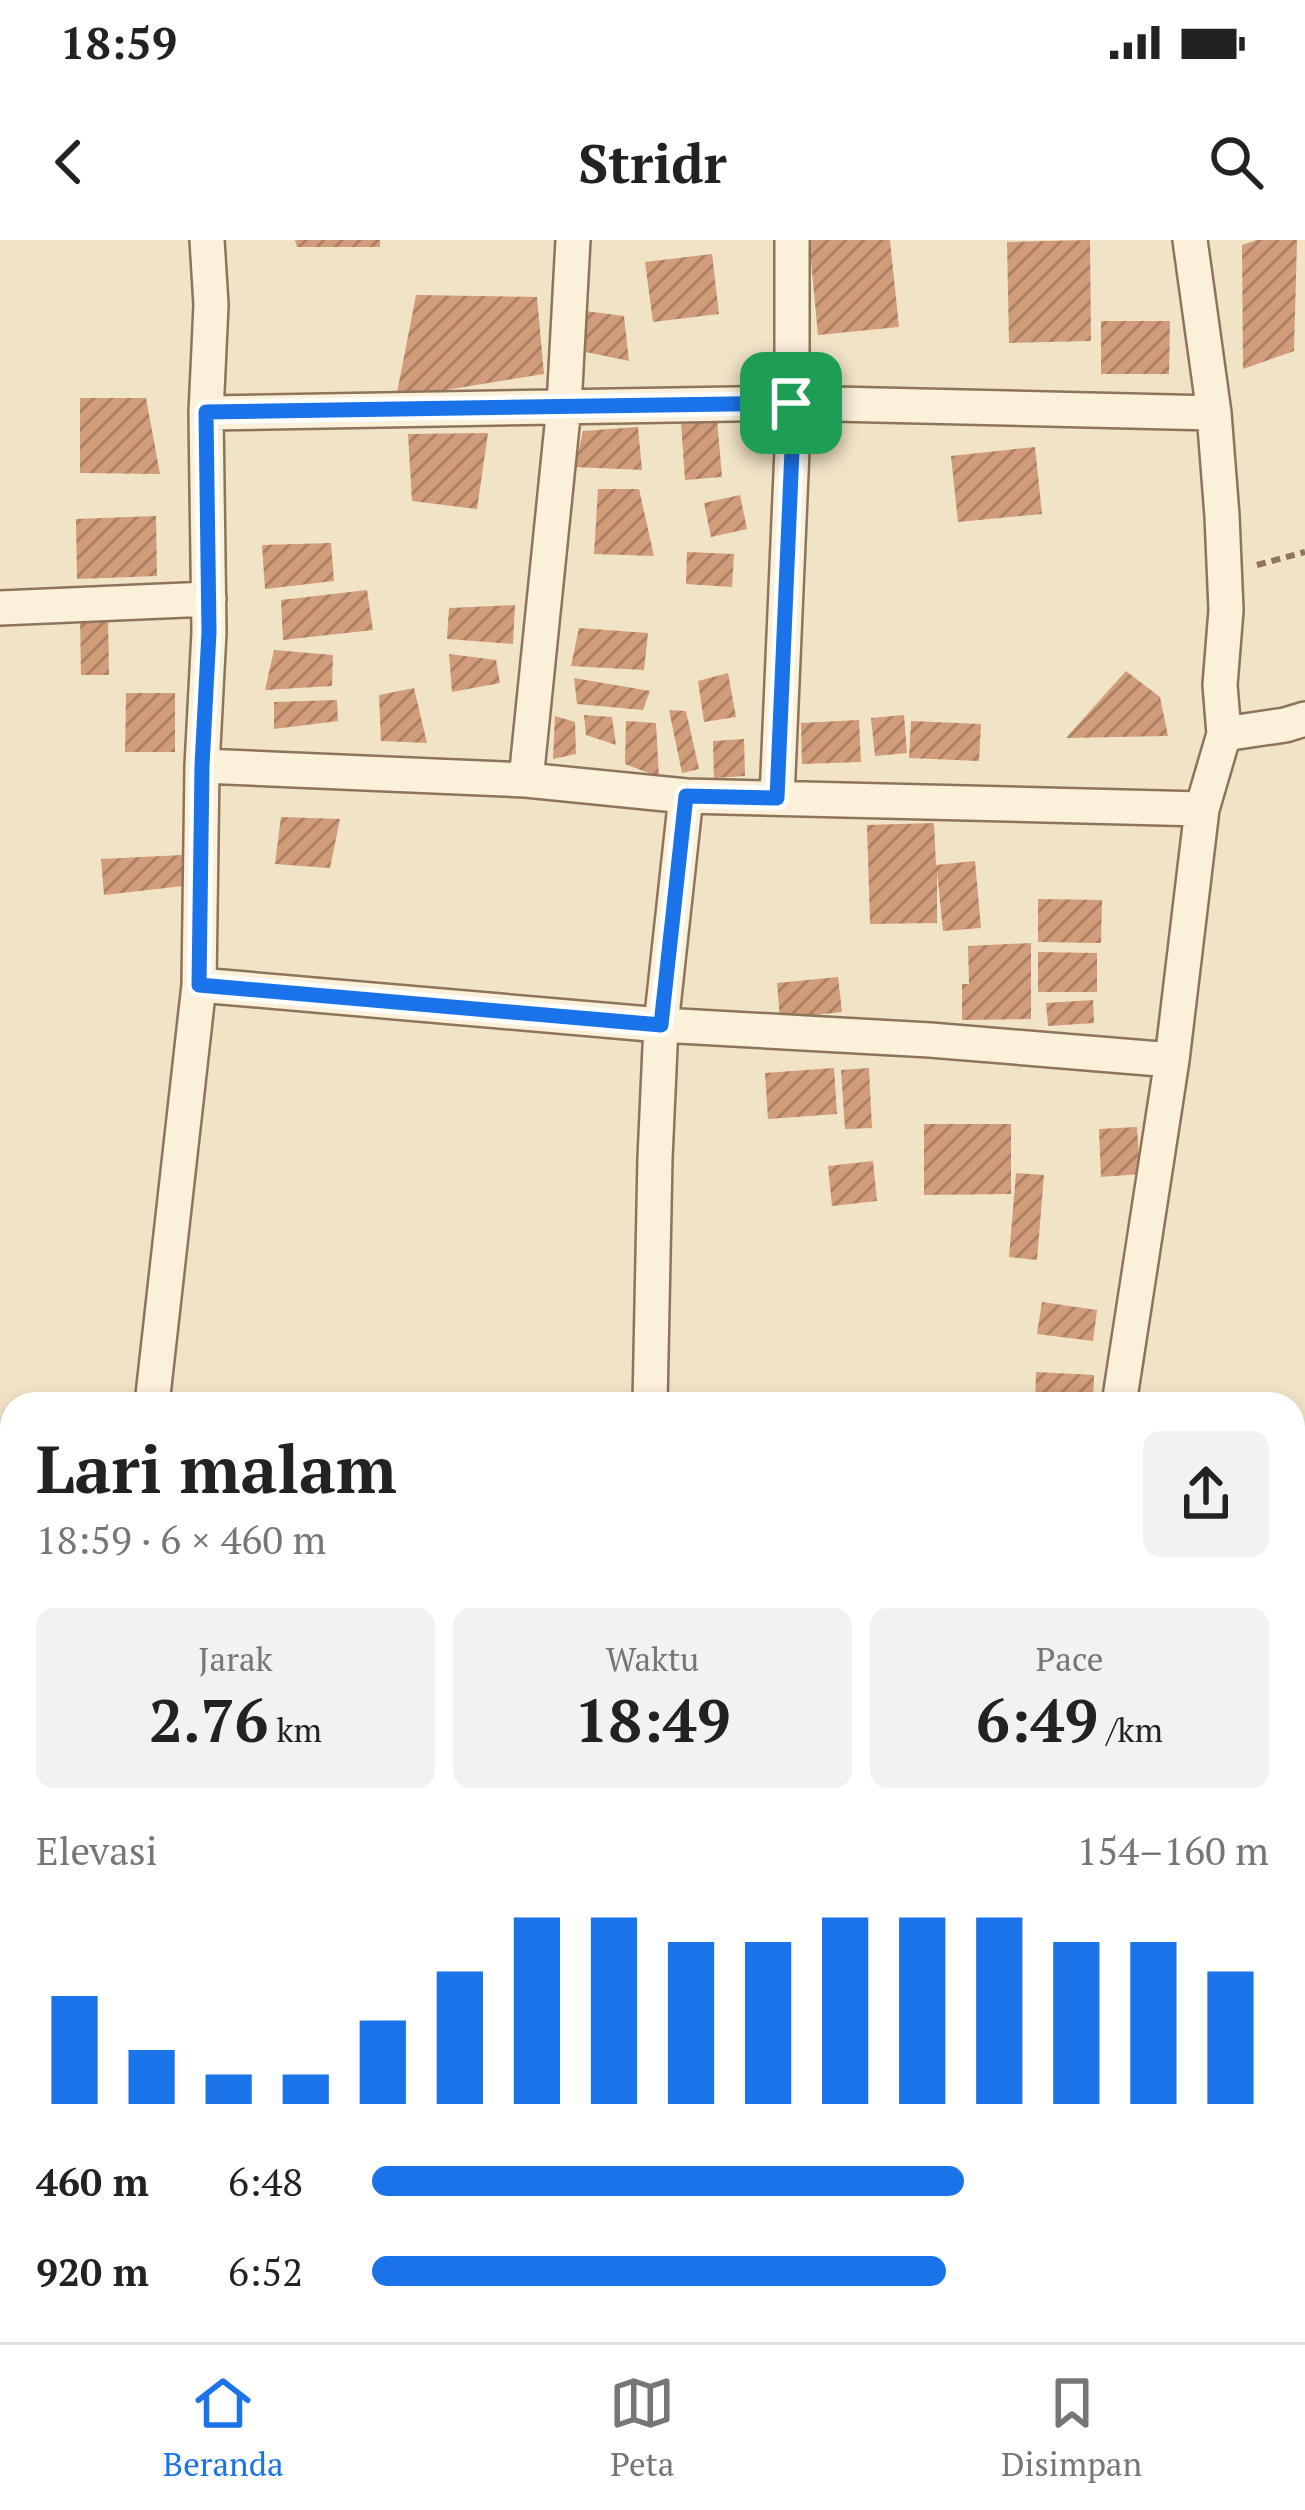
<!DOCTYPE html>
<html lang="id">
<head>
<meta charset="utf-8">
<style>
	:root { --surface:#fff; --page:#f2f2f2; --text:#222; --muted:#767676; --line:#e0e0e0; --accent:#1a73e8 }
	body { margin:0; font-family:"PT Serif",serif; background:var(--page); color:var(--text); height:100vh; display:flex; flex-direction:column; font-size:45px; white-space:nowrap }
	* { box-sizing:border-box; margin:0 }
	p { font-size:39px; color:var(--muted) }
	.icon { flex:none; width:66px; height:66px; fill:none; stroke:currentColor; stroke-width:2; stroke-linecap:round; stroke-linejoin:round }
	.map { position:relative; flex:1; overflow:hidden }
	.drawer { position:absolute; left:0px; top:1152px; width:1305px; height:951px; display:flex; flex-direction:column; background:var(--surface); border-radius:36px 36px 0 0; box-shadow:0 6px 18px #0003 }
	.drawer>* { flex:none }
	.pin { position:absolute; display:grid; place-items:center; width:102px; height:102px; color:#fff; margin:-51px; border-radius:24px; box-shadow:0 6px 18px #0006 }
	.round { display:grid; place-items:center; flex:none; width:126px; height:126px; border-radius:18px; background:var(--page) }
	.overview { display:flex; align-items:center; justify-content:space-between; height:204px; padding:0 36px }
	h1 { font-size:66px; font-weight:700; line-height:90px }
	.figures { display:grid; grid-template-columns:repeat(3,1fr); gap:18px; height:204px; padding:12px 36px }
	.figures div { display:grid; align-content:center; border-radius:18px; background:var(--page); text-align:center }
	.figures b { font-size:60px; font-weight:700 }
	.figures small { font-size:33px; font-weight:400 }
	.figures p { font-size:33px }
	.chart { height:336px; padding:24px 36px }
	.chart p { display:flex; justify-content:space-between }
	.chart svg { width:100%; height:216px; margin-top:12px; stroke:var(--accent); stroke-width:6 }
	ul { padding:0 36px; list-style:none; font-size:39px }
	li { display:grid; grid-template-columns:192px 144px 1fr; align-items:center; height:90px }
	li i { height:30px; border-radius:15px; background:var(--accent) }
	.status { display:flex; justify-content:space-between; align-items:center; height:84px; padding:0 60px; background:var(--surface); direction:ltr }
	.status svg { height:33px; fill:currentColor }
	header { display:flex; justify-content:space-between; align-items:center; height:156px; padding:0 36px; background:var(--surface); font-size:54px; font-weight:700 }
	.tab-bar { display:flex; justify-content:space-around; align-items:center; height:168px; border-top:3px solid var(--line); background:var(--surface); font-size:33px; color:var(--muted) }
	.tab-bar a { display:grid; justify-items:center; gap:6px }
	.tab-bar .active { color:var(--accent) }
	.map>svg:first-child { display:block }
</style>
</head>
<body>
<div class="status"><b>18:59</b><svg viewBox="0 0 49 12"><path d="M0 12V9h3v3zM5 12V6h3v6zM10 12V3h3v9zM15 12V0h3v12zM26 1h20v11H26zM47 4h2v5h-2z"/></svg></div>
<header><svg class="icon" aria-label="back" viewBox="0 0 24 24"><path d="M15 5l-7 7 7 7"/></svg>Stridr<svg class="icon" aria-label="search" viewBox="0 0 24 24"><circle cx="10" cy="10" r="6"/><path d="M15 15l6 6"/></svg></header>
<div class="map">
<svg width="1305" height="2102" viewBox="0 0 1305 2102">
	<defs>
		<pattern id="building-hatch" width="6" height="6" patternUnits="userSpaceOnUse" patternTransform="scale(3)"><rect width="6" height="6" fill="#d19c7a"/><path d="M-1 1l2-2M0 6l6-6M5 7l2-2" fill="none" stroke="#ab8063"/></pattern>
	</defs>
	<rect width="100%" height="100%" fill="#f1e3c6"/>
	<path fill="url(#building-hatch)" d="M295,0H380V7H297Z
		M809,0H890L899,87L818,95Z
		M1090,0L1091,101L1009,103L1007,2Z
		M1257,0H1297L1294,111L1243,129L1242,5Z
		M712,14L719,74L653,82L645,22Z
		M416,55L537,57L544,134L396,158Z
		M585,71L624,76L629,121L586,112Z
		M1101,81H1170L1169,134H1101Z
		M80,158H146L160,234L80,233Z
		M717,179L722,237L685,240L681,182Z
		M638,187L642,230L575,227L583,191Z
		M488,193L477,269L412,261L408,194Z
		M1035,207L1042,274L958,282L951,216Z
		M598,249H639L654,316L594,314Z
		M740,255L747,289L711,297L704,263Z
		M156,276L157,336L77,339L76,279Z
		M331,303L334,341L265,349L262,305Z
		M687,312L734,314L732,347L686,344Z
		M367,350L373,390L283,400L281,360Z
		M515,365L513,404L447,399L449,368Z
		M80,375H108L109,435H81Z
		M579,388L648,393L644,430L571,426Z
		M274,410L333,415L332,446L265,450Z
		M449,414L496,420L500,443L452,452Z
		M1126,431L1160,457L1168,496L1066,498Z
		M728,433L736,477L704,482L698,441Z
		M574,438L650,451L643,470L577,464Z
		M414,448L427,503L381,501L379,455Z
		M126,453H175V512H125Z
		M337,460L338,481L274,489V462Z
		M669,470L686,471L699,529L682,533Z
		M584,475L612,477L616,505L586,495Z
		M904,475L907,513L875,516L871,478Z
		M555,476L575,482L576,514L553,519Z
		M859,480L861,522L802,524L801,483Z
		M626,481L656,483L659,537L625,524Z
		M911,481L981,484L979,521L909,518Z
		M744,499L745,536L714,538L713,501Z
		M281,577L340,579L330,628L275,624Z
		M934,583L936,625L975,621L981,688L943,691L937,631V683L870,684L867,585Z
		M182,615L192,645L104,655L101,619Z
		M1038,659L1102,660L1101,703L1038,702Z
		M1031,703V779L962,780V744H969L968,706Z
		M1038,712L1097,713V752H1038Z
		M838,737L842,772L780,779L777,743Z
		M1093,760L1094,783L1048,786L1046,763Z
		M834,828L837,874L768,879L765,833Z
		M869,828L872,888L845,889L841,830Z
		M924,884H1011V954L924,955Z
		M1137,887L1140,934L1101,937L1099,889Z
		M873,921L877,961L832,966L828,926Z
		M1016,933L1044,935L1037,1020L1009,1017Z
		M1042,1062L1097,1070L1093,1101L1037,1094Z
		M1036,1132L1094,1135L1093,1164L1035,1163Z
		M165,2091H285L286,2102H166Z"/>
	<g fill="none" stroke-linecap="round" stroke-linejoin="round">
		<g stroke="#8d745a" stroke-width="38">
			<path id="minor" d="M206,173L791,163L1214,173
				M0,368L209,359
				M1224,494L1285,485L1305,479
				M202,526L526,540L564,166L573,0
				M526,540L686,556L1202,569
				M777,558L792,210V0
				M199,745L661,785L930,800L1172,820
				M152,1164L199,745L202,526L209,392L206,173L211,65L207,0
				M650,1164L655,918L661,785L686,556
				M1119,1164L1172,820L1202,569L1224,494L1220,445L1226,370L1222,276L1214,173L1190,0
				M0,1225L12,1224
				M114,2091V2102
				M1137,2091L1140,2102"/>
		</g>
		<path stroke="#8d745a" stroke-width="6" stroke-dasharray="9 6" stroke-linecap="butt" d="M1257,325L1305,312
			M1293,1283L1305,1280
			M1293,1667L1305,1664"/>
		<use href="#minor" stroke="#fbf0da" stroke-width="33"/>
	</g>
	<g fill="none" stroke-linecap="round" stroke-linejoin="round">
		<g stroke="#fff" stroke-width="24">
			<path id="route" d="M791,163L792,210L777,558L686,556L661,785L199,745L202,526L209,392L206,172Z"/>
		</g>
		<use href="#route" stroke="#1a73e8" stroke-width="15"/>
	</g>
</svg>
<div class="pin" style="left:791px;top:163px;background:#1e9e55"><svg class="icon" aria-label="arrive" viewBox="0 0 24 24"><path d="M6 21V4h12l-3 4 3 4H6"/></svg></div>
<section class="drawer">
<div class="overview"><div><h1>Lari malam</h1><p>18:59 · 6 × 460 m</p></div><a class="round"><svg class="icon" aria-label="share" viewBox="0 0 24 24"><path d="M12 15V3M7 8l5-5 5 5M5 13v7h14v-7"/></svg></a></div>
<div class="figures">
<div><p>Jarak</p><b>2.76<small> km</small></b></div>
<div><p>Waktu</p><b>18:49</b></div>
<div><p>Pace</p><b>6:49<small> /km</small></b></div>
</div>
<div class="chart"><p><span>Elevasi</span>154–160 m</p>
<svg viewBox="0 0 160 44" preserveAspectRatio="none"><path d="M5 44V22M15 44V33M25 44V38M35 44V38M45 44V27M55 44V17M65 44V6M75 44V6M85 44V11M95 44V11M105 44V6M115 44V6M125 44V6M135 44V11M145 44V11M155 44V17"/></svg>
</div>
<ul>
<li><b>460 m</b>6:48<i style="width:66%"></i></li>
<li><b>920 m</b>6:52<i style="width:64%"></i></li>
</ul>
</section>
</div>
<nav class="tab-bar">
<a class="active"><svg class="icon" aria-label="home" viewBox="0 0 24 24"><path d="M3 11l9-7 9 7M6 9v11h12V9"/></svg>Beranda</a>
<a><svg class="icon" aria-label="map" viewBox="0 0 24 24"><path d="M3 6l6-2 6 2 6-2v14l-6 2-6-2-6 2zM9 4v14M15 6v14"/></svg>Peta</a>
<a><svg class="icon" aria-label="saved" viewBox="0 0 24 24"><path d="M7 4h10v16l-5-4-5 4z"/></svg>Disimpan</a>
</nav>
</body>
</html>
